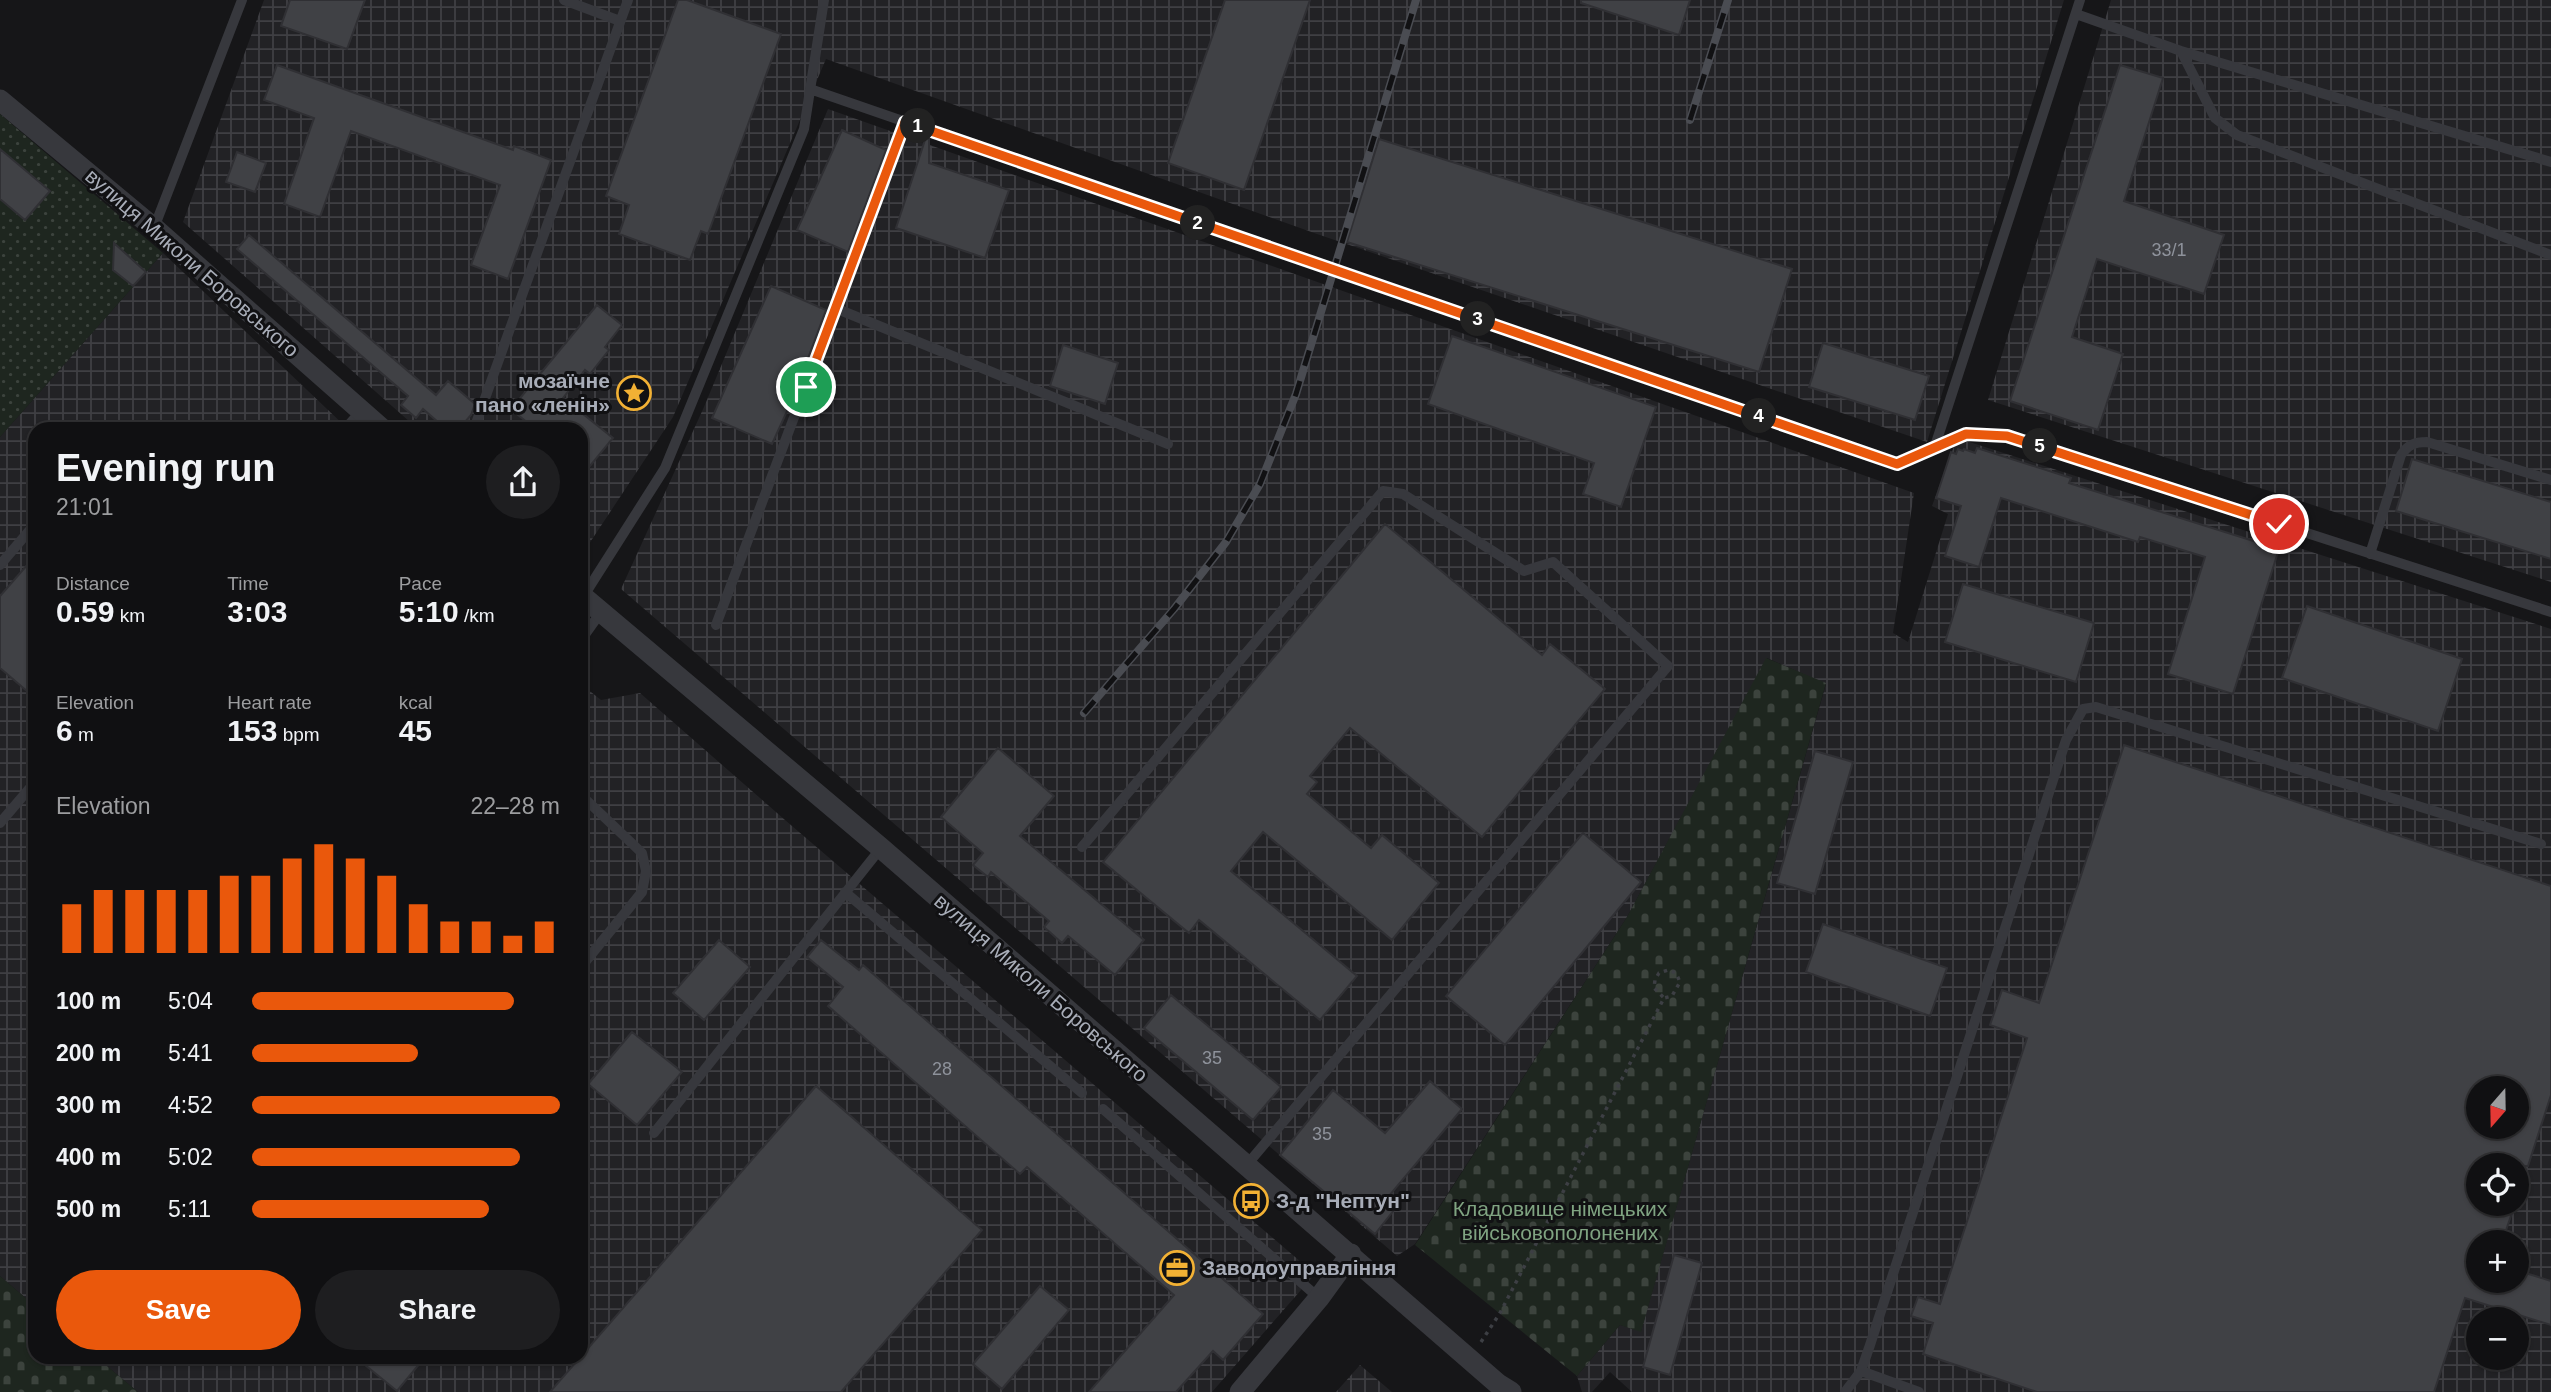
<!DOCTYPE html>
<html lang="en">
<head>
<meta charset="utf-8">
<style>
	:root { --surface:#101012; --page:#1e1e20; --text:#f1f3f6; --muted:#9c9d9f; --line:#303032; --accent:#ea580c }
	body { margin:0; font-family:Arial,sans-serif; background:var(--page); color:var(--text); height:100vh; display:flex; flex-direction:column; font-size:26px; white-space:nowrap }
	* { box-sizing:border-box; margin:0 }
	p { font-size:23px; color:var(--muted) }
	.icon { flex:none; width:38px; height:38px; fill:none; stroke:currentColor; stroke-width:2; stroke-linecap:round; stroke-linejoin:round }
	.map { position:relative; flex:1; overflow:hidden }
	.details { position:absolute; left:28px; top:422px; width:560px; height:942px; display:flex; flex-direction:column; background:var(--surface); border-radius:21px; box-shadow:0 2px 5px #0004,0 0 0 2px var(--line) }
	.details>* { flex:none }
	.needle { width:46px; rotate:200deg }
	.controls { position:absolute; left:2466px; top:1076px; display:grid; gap:14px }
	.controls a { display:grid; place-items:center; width:63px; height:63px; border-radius:50%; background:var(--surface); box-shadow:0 2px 5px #0004,0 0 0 2px var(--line); font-size:35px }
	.pin { position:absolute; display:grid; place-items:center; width:60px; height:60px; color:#fff; margin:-30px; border:4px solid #fff; border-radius:50%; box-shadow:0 2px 7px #0007 }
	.km { position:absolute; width:35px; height:35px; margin:-18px; border-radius:50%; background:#222; color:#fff; font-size:19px; line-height:35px; text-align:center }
	.round { display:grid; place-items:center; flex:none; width:74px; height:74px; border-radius:37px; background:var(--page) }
	.summary { display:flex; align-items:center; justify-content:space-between; height:119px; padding:0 28px }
	h1 { font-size:38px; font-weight:800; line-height:52px }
	.figures { display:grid; grid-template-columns:repeat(3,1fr); gap:10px; height:119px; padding:7px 28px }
	.figures div { display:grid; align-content:center }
	.figures b { font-size:30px; font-weight:800 }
	.figures small { font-size:19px; font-weight:400 }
	.figures p { font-size:19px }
	.chart { height:196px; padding:14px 28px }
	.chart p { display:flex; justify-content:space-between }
	.chart svg { width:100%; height:126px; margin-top:7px; stroke:var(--accent); stroke-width:6 }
	.action { display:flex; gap:14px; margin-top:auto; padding:14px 28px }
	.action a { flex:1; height:80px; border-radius:42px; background:var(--accent); color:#fff; font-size:28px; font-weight:800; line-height:80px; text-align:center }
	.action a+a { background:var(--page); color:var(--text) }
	ul { padding:0 28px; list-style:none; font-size:23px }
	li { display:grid; grid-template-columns:112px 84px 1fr; align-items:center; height:52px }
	li i { height:18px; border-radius:9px; background:var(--accent) }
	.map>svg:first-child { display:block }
</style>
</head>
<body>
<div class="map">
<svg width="2551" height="1392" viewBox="0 0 2551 1392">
	<defs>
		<pattern id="industrial-grid" width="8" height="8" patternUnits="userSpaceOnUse" patternTransform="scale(1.75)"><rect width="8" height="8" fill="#222225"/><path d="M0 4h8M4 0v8" fill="none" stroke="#3f3f43"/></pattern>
		<pattern id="grass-dots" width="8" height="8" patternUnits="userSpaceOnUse" patternTransform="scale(1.75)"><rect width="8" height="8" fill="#1e261f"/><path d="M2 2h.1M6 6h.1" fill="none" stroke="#3c433d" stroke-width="1.8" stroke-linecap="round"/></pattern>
		<pattern id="cemetery-stones" width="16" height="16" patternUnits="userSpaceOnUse" patternTransform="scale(1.75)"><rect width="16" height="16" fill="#1e261f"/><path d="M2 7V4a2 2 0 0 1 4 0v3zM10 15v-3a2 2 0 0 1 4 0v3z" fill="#3c433d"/></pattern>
	</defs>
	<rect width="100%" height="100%" fill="#161618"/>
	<path fill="url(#industrial-grid)" fill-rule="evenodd" d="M264,0H2064L1927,442L1317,234L826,59L673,417L581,556V429H418L183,222Z
		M2111,0H2551V582L1988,400Z
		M828,109L1914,493L1893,633L1908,642L1948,514L1932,506L1957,438L2551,629V1392H1632L1610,1372L1592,1392H1582L1577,1376L1620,1325L1641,1331L1826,684L1767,658L1627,917L1415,1244L1397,1256L621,589L704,407ZM2478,1088H2516V1127H2478ZM2478,1166H2516V1204H2478ZM2478,1242H2516V1281H2478ZM2478,1320H2516V1358H2478Z
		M163,253L348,429H35V1306L0,1276V437Z
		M581,684L601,700L640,693L785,820L1315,1274L1212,1392H138L95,1356H581Z
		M1360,1365L1392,1392H1336Z"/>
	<path fill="url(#grass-dots)" d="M0,114L163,253L0,437Z"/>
	<path fill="url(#cemetery-stones)" d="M1766,658L1826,683L1641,1332L1620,1325L1577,1376L1415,1245L1627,917Z
		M0,1276L35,1306V1356H95L138,1392H0Z"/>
	<path fill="#404145" stroke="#303034" stroke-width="2" fill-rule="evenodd" d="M290,0H365L347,49L281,26Z
		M678,0H687L781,34L708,234L701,231L690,260L619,234L629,205L606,196Z
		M1225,0H1310L1244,190L1168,163Z
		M1581,0H1690L1679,35L1581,3Z
		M277,65L513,150L514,146L551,160L508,279L471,265L500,185L351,131L320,217L284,204L314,118L264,100Z
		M2120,65L2163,78L2124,201L2224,235L2204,294L2097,259L2072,337L2123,354L2098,430L2010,401Z
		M842,130L886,150L848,252L797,230Z
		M926,137L929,138V163L1009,190L985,258L896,228Z
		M1379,139L1792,269L1759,372L1347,242Z
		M0,149L50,191L25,220L0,199Z
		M237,152L266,163L255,192L226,182Z
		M249,235L436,395L448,381L475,404L471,415L459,429H446L423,409L416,418L401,405L408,396L237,249Z
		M114,243L146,272L133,286L113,270Z
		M771,286L826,310L794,396L772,444L712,418Z
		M597,305L622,325L605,347L609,350L590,374L585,370L563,398L613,438L581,477V429H535L511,409Z
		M1452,336L1656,407L1621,507L1583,494L1594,463L1428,404Z
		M1823,343L1929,376L1915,420L1809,387Z
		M1063,345L1118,363L1105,404L1050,386Z
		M1977,448L2071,478L2069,483L2279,549L2233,694L2168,674L2205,557L2140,537L2138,542L2001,498L1979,567L1945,556L1961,506L1936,498L1951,452L1956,454L1958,449L1963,451L1964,449L1975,453Z
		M2412,459L2551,502V559L2396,511Z
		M1385,524L1542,655L1550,644L1605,689L1482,837L1350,728L1310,776L1317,782L1307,794L1371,848L1382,835L1439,883L1392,940L1263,832L1231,871L1357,976L1320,1020L1199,920L1189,933L1103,862Z
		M35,556V698L0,668V596Z
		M1963,584L2094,623L2076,682L1945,642Z
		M2307,606L2462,659L2438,731L2282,678Z
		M2124,745L2551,886V1095L2528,1166H2478V1204H2515L2502,1242H2478V1281H2516V1270L2551,1281V1325L2465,1298L2434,1392H2037L1923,1354L1933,1323L1911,1316L1918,1297L1940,1304L2027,1038L1990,1025L2002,990L2039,1003ZM2478,1088H2516V1127H2478Z
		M998,748L1054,796L1020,836L1144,940L1115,975L1068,936L1062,943L1044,927L1049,921L991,872L988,877L973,865L983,853L941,817Z
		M1815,751L1853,762L1815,894L1777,883Z
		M1583,833L1641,882L1505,1045L1446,996Z
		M1823,924L1947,968L1930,1016L1806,972Z
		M719,940L750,967L704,1020L673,993Z
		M821,940L859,970L863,965L1263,1314L1223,1360L1213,1351L1176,1392H1089L1174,1295L1027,1167L1020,1174L828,1006L843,987L807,957Z
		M1171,995L1281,1087L1253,1120L1144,1028Z
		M632,1032L682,1072L637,1125L588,1084Z
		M1430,1081L1462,1109L1388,1197L1398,1205L1375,1234L1280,1155L1333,1090L1385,1133Z
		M816,1086L982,1230L841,1392H550Z
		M1674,1255L1702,1263L1670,1375L1643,1367Z
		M1040,1286L1069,1310L1002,1389L973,1364Z
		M354,1356H426L397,1391Z"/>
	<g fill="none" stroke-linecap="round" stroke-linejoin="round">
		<path stroke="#3d3f44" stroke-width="3.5" stroke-dasharray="3.5 5" stroke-linecap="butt" d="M1481,1342L1500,1313L1664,998L1672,996L1680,982L1676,973L1668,970L1659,973L1655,980L1654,988L1664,998"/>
		<path stroke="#37383d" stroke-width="10" d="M564,0L620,21
			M2076,14L2181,51L2551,162
			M2181,51L2215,118L2237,135L2551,255
			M810,89L1897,464L1966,434L2007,436L2551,612
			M154,228L242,0
			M835,308L1168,444
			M345,429L361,411
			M474,429L628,0
			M1934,449L2080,0
			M2370,554L2401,455C2408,445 2414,442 2427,442L2551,480
			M0,565L35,524
			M583,597L665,468L804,129L824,0
			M716,625L905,122
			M581,640L601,612
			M581,795L642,853L646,871L642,892L581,967
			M0,823L35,782
			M1082,847L1383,491L1403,494L1524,571L1553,562L1668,666L1245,1167
			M845,892L1082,1093
			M1103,1109L1319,1298
			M654,1133L881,848
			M1861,1371L1919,1392
			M1845,1392L1861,1371L1870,1345L2066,740L2083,709L2096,707L2541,844"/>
		<path stroke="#37383d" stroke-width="21" d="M0,100L154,228L382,429
			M581,595L881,848L1498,1384L1511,1392
			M1240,1392L1319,1298L1351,1254"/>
		<g stroke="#4a4c52" stroke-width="8">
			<path id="rail" d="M1690,120L1728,0
				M1084,713L1174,609L1226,542L1260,484L1296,394L1416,0"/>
		</g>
		<use href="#rail" stroke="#111113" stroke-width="5" stroke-dasharray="16" stroke-linecap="butt"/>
	</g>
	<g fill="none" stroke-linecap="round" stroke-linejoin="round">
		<g stroke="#fff" stroke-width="14">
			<path id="route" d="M806,387L905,122L1897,464L1966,434L2007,436L2279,524"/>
		</g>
		<use href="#route" stroke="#ea580c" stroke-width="9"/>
	</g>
	<defs>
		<g id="sight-ring" transform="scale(1.75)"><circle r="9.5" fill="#111113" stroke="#f2b134" stroke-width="1.5"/><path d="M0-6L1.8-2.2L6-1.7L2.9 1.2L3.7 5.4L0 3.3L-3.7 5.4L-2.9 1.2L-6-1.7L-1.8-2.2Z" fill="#f2b134"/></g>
		<g id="bus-ring" transform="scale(1.75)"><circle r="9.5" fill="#111113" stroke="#f2b134" stroke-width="1.5"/><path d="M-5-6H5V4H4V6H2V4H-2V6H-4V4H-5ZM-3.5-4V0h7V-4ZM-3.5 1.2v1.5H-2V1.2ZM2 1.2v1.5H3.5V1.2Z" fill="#f2b134"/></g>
		<g id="office-ring" transform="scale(1.75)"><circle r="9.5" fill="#111113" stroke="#f2b134" stroke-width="1.5"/><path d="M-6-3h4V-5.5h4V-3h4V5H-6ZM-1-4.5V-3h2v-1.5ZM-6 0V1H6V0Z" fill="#f2b134"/></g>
	</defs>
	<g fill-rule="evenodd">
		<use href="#sight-ring" x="634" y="393"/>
		<use href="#bus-ring" x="1251" y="1201"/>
		<use href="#office-ring" x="1177" y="1268"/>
	</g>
	<g text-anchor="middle" stroke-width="6" stroke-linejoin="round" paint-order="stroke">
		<g font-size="18" fill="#8e929b">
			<text x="2169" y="256">33/1</text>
			<text x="1212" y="1064">35</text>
			<text x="942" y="1075">28</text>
			<text x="1322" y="1140">35</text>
		</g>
		<g font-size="21" fill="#a8adb8" stroke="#111113">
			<text transform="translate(192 263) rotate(41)" y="7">вулиця Миколи Боровського</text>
			<text transform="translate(1041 988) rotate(41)" y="7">вулиця Миколи Боровського</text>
		</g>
		<g font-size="21" font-weight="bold" fill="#a8adb8" stroke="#111113" text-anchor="start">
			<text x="610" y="388" text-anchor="end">мозаїчне<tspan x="610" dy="24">пано «ленін»</tspan></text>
			<text x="1276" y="1208">З-д "Нептун"</text>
			<text x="1202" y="1275">Заводоуправління</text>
		</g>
		<g font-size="21" fill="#7fa381" stroke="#111113">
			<text x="1560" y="1216">Кладовище німецьких<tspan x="1560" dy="24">військовополонених</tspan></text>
		</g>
	</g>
</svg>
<div class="controls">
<a><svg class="needle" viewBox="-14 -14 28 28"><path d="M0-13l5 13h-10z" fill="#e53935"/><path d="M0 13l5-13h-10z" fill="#9c9d9f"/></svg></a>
<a><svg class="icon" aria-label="locate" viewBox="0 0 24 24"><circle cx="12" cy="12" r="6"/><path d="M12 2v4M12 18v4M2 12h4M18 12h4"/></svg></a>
<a>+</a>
<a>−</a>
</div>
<div class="pin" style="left:806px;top:387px;background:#1e9e55"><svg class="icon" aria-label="arrive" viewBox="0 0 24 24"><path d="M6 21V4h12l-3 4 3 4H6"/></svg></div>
<div class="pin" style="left:2279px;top:524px;background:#d93025"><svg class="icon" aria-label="check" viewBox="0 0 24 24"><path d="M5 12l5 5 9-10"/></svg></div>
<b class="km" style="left:918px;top:126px">1</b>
<b class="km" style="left:1198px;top:223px">2</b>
<b class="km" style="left:1478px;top:319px">3</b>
<b class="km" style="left:1759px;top:416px">4</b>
<b class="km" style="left:2040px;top:446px">5</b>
<section class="details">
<div class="summary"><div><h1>Evening run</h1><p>21:01</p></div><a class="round"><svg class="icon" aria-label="share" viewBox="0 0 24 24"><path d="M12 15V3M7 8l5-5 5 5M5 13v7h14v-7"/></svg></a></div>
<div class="figures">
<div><p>Distance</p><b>0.59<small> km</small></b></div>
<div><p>Time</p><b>3:03</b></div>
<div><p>Pace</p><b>5:10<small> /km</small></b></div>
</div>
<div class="figures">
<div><p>Elevation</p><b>6<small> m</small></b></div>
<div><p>Heart rate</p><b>153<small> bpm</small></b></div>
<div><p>kcal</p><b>45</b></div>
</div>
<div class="chart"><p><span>Elevation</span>22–28 m</p>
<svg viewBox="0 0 160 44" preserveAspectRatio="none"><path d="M5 44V27M15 44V22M25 44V22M35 44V22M45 44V22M55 44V17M65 44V17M75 44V11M85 44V6M95 44V11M105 44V17M115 44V27M125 44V33M135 44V33M145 44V38M155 44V33"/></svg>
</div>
<ul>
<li><b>100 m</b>5:04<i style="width:85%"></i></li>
<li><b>200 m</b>5:41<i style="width:54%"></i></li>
<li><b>300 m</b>4:52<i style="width:100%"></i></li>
<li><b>400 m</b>5:02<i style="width:87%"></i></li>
<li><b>500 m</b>5:11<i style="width:77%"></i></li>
</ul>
<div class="action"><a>Save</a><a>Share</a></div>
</section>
</div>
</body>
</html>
